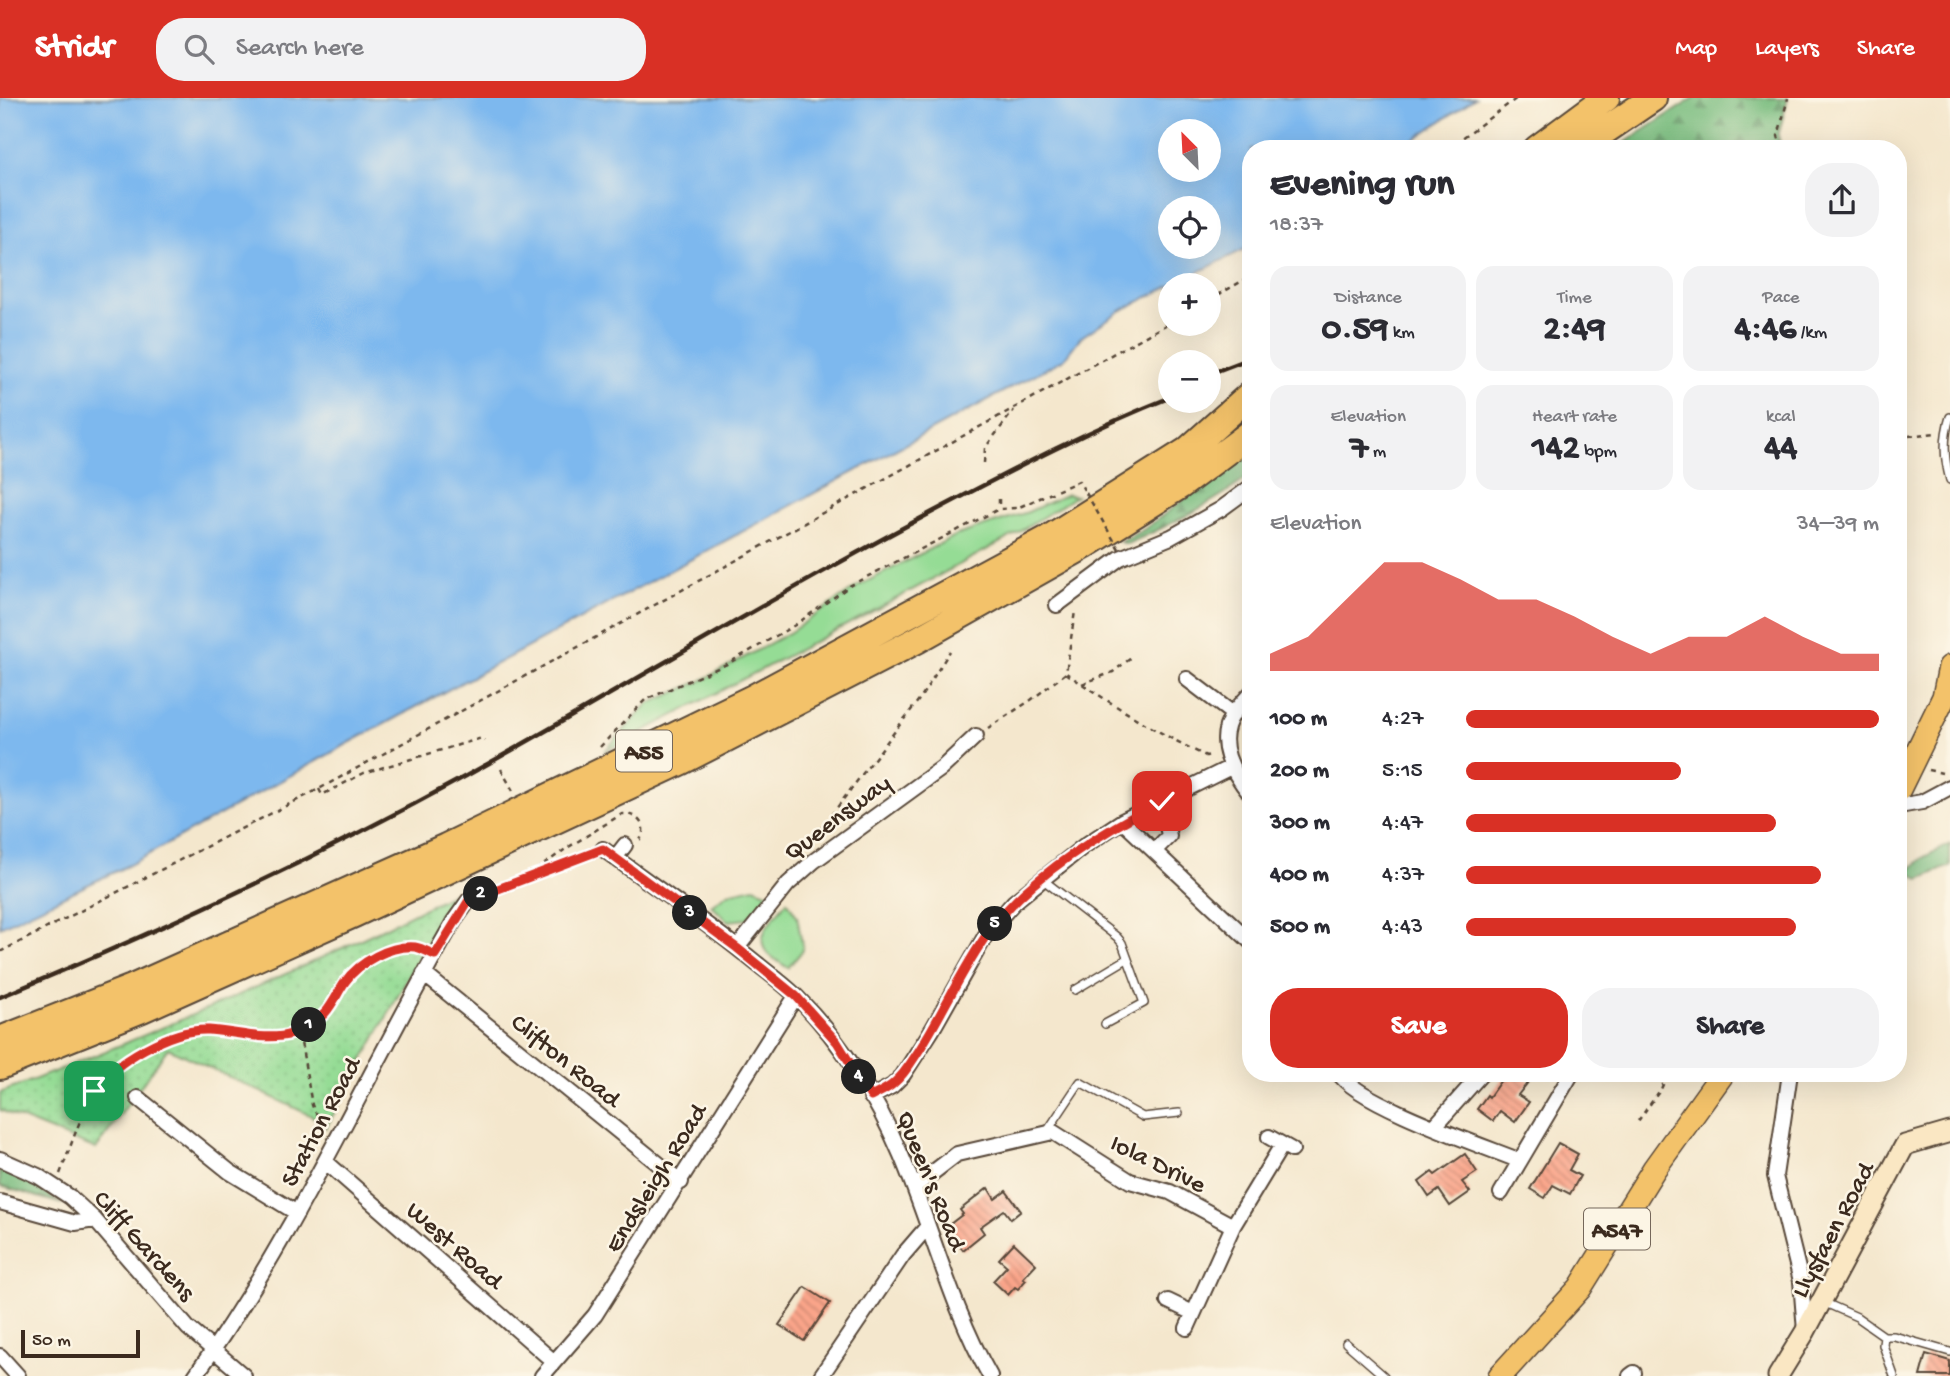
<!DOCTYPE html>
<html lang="en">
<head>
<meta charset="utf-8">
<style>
	:root { --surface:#fff; --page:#f2f2f3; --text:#2b2b33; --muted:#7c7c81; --accent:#d93025 }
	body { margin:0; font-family:"Gochi Hand",sans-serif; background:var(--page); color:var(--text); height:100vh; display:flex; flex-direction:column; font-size:26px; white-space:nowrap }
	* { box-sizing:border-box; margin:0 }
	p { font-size:23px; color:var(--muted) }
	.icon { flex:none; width:38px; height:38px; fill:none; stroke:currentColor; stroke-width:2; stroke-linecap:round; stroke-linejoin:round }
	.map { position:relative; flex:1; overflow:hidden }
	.sheet { position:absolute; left:1242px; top:42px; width:665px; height:942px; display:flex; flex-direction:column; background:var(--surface); border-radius:28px; box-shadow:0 7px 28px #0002 }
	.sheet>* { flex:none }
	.needle { width:46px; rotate:336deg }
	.controls { position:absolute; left:1158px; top:21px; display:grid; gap:14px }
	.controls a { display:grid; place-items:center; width:63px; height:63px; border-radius:50%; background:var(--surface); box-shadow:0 7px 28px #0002; font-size:35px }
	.scale { position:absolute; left:21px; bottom:18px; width:119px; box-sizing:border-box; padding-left:7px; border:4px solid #3b2a1e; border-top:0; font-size:19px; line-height:24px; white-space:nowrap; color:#3b2a1e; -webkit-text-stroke:5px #fcf5e5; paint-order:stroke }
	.pin { position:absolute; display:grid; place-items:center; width:60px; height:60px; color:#fff; margin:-30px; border-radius:14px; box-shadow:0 4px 10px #0006 }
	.km { position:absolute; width:35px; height:35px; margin:-18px; border-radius:50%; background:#222; color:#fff; font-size:19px; line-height:35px; text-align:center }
	.round { display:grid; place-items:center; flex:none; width:74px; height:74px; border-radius:28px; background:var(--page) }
	.overview { display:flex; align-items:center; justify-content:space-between; height:119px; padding:0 28px }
	h1 { font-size:38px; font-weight:800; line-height:52px }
	.stats { display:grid; grid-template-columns:repeat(3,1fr); gap:10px; height:119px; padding:7px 28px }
	.stats div { display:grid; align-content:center; border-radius:18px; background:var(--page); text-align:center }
	.stats b { font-size:35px; font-weight:800 }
	.stats small { font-size:19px; font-weight:400 }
	.stats p { font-size:19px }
	.chart { height:196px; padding:14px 28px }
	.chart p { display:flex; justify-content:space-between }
	.chart svg { width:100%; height:126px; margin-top:7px; fill:var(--accent); opacity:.7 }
	.primary-button { display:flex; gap:14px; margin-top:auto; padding:14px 28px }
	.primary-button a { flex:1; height:80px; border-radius:28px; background:var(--accent); color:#fff; font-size:28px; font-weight:800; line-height:80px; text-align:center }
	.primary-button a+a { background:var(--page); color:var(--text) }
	ul { padding:0 28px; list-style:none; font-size:23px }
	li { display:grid; grid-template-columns:112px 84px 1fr; align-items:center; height:52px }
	li i { height:18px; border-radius:9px; background:var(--accent) }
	header { display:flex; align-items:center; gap:42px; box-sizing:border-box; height:98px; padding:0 35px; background:var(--accent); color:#fff }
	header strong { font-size:33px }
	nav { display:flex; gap:38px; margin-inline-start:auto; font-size:24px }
	.search { width:490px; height:63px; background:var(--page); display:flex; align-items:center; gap:18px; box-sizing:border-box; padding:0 24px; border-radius:28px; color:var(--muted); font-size:26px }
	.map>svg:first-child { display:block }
</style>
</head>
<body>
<header>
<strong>Stridr</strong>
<div class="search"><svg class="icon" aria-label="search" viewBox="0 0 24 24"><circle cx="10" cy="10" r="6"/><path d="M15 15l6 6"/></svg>Search here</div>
<nav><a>Map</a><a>Layers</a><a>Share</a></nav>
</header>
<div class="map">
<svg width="1950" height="1278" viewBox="0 0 1950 1278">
	<defs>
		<pattern id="forest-firs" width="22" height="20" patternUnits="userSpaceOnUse" patternTransform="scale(1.75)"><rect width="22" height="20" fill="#78bc7e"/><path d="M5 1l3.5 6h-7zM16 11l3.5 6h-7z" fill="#649967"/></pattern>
		<pattern id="park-dots" width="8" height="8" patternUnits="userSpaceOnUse" patternTransform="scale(1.75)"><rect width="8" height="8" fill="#95dc95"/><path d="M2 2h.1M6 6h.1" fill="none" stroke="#81bd80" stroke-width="1.8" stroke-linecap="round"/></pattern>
		<pattern id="building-back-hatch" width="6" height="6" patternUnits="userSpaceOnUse" patternTransform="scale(1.75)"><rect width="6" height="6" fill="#fba58a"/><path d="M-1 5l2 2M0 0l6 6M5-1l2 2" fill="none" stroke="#cc8770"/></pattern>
	</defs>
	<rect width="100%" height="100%" fill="#fcf5e5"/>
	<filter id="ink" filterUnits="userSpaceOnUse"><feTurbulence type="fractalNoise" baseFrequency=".0143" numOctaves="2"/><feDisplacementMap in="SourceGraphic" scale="14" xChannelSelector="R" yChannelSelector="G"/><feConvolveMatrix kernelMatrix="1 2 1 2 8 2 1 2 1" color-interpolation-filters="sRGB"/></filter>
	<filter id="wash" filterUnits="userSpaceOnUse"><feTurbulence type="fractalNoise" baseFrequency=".00686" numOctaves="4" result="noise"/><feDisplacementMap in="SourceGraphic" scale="28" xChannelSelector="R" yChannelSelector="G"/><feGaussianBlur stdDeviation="1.57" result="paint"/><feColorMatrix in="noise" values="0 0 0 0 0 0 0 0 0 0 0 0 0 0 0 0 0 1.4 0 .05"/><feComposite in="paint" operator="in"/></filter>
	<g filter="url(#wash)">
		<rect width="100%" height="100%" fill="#f4e7cd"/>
		<path fill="#95dc95" stroke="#68835a" stroke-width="2" d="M1067,396L1076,398L1016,436L877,511L604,654L648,606L701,583L789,535L858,488L957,437L1028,414Z
			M754,789L769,795L747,821L728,823L711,807L728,795Z
			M787,803L797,818L803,852L788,870C781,865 769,859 765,852C755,835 778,815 787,803Z"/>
		<path fill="url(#forest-firs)" stroke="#5a734e" stroke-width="2" d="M1694,0H1788L1778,38L1782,51H1615Z
			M1251,352V377C1213,406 1170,427 1127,446L1120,444L1143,432Z
			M1950,746V768L1920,781L1912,776L1910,771L1924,759Z
			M0,1072L17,1078L62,1106L0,1088Z"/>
		<path fill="url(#park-dots)" stroke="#68835a" stroke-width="2" d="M454,795L326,1030L314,1019L168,950L96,1051L0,1012V995C155,935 307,871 454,795Z"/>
		<path fill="#7db8ee" stroke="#5c7186" stroke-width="2" fill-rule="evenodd" d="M0,0H1475L1400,51H1251V148L1120,213L1080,240L1064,261L349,645L129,767L0,829ZM1171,33H1209V72H1171ZM1171,110H1209V149H1171Z"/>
		<g id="blocks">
			<path fill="url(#building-back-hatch)" d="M1506,975H1517L1529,983L1518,997L1529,1004L1515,1024L1500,1013L1493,1023L1477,1011L1487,997L1489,999Z
				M1558,1045L1578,1056L1569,1072L1580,1078L1570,1096L1553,1087L1545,1100L1530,1091Z
				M1465,1056L1477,1074L1462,1084L1470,1094L1450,1108L1439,1092L1429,1099L1419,1084L1432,1074L1435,1077Z
				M988,1090L995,1101L1006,1093L1021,1113L1011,1121L1004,1112L980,1129L984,1135L963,1152L945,1130L963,1116L960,1112Z
				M1014,1145L1036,1166L1023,1180L1026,1182L1018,1191L1015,1189L1008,1197L993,1183L1007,1168L999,1161Z
				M805,1189L830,1205L804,1243L779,1227Z
				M1926,1256L1950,1263V1278H1920Z"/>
		</g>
	</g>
	<g filter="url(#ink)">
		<use href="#blocks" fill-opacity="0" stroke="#574638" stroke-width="2"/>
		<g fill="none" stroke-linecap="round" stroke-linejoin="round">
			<g stroke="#574638" stroke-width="10">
				<path id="lane" d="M1950,319C1943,341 1944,360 1950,382
					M1042,781L1117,839L1122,845L1144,905L1105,926
					M1075,892L1127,861
					M1046,1035L1080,984L1143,1019L1179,1015
					M1823,1204L1857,1219L1884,1238H1894L1950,1254
					M1884,1238L1883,1247L1894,1278
					M1346,1245L1384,1278"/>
			</g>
			<g stroke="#574638" stroke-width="18">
				<path id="street" d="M1057,507L1120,460L1171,439L1221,411L1251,389
					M1187,581L1233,616
					M1251,595C1245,602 1238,609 1233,616C1214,645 1233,675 1251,697
					M1899,708L1922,704L1950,689
					M1122,723L1251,844
					M603,751C655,789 707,825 756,865C770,876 785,887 797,899C841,943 877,1000 901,1057C932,1130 951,1209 990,1278
					M1154,753L1169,738L1162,703
					M615,760L625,747
					M737,850L788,786L814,763L942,670L976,638
					M424,876L681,1084
					M1339,975C1355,1004 1483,1048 1518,1062
					M1790,975L1775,1078L1801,1183L1805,1233
					M871,999L892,988L903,977L932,932L987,835L1014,804L1084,748L1122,723L1231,669
					M138,1000L230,1074L297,1115
					M1434,1029L1482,975
					M1269,1039L1292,1052
					M0,1061L38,1078L70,1099L95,1122L188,1230L244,1278
					M326,1064L554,1264
					M914,1089L957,1056L1053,1034L1130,1083L1170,1094L1233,1128
					M1501,1095L1572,975
					M0,1104L75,1125L95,1122
					M1168,1203L1193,1215
					M1187,1230L1233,1128L1282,1047
					M0,1258L18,1278
					M195,1278C297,1135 367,975 454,823L469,802L486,794
					M542,1278L595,1217L796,898
					M821,1278L903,1157L928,1128
					M1630,1278L1634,1275"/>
			</g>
			<g stroke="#574638" stroke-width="23">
				<path id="secondary" d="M1778,1278L1805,1234L1905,1047L1950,1034"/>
			</g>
			<g stroke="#574638" stroke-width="26">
				<path id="primary" d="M1899,691L1944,599L1950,569
					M1500,1278L1580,1190L1654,1071L1723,975"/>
			</g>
			<g stroke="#574638" stroke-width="30">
				<path id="highway" d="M1537,51L1606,0
					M1578,51L1653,0
					M0,942L132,890L446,749L753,600L1048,441L1187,353L1251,296
					M0,968L142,911L354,816L682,663L917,542L1084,448L1181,387L1251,335"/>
			</g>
			<path stroke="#574638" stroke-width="2.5" stroke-dasharray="5 5" stroke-linecap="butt" d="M1447,51L1517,0
				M1782,51L1778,38L1788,0
				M1209,202L1251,178
				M1899,339L1935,335
				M984,365L985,350L1014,312
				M999,401V411
				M1066,575C1111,606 1156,634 1206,658L1211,657
				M1082,586L1113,574L1131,560
				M988,630L1031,602L1066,575L1075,513
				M600,649L645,602L729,565L795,527L851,487L999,411L1017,410L1079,383L1084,392
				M501,671L513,693
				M1928,672L1942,675
				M319,691L322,697L364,675L482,640L485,643
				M807,749L921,599L950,553
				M528,778L567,750L622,716C637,715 649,728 640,742
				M499,790L591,756
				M0,854L319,691L1171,224
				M296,916L312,1007L315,1014L327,1027
				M1638,1023L1661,991L1668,975
				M60,1076C85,1012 91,970 162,944C177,939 192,931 208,932C238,934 268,948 297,934C345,911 339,866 396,852C405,850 413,848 422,851
				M1810,1165L1824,1159"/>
			<use href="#lane" stroke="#fff" stroke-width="7"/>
			<use href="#street" stroke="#fff" stroke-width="14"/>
			<use href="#secondary" stroke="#fae7c3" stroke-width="19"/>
			<use href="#primary" stroke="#f3c26a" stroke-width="23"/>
			<use href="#highway" stroke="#f3c26a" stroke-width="26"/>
			<path stroke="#3b2a1e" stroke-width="4.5" d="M1209,276L1251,260
				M0,899C159,833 315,761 466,678C626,589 782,493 944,408C1018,369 1093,330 1171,299"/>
			<path stroke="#574638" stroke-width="2.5" stroke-dasharray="5 5" stroke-linecap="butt" d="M1086,395L1119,451"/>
		</g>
	</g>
	<g fill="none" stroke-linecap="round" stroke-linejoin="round" filter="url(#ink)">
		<g stroke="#fff" stroke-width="14">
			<path id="route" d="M94,993C113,964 172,930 209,932C252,935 288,953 325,915C333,906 338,894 345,884C359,864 390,847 415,849C422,850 428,854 435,857L469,802L603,751L737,850L796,898L837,944L871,999C879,994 888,991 894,985C905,976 912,963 920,951C944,913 962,871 988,835C1027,780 1102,734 1162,703"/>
		</g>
		<use href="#route" stroke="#d93025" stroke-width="9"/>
	</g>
	<g text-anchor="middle" stroke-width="5" stroke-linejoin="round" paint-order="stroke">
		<g fill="#fcf5e5" stroke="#75675a" stroke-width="2">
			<rect x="616" y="632.5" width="56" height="41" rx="5"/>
			<rect x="1584" y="1110.5" width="66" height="41" rx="5"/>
		</g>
		<g font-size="24" font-weight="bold" fill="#3b2a1e">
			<text x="644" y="661">A55</text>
			<text x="1617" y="1139">A547</text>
		</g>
		<g font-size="26" fill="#3b2a1e" stroke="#fcf5e5">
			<text transform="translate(836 718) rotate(-37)" y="9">Queensway</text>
			<text transform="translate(567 961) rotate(39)" y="9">Clifton Road</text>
			<text transform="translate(319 1023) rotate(-62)" y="9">Station Road</text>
			<text transform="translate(1159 1064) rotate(26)" y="9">Iola Drive</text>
			<text transform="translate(654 1079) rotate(-58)" y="9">Endsleigh Road</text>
			<text transform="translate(933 1082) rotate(68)" y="9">Queen's Road</text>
			<text transform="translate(1831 1131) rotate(-62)" y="9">Llysfaen Road</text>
			<text transform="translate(146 1146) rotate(48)" y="9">Cliff Gardens</text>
			<text transform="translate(456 1146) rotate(41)" y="9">West Road</text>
		</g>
	</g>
</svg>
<div class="controls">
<a><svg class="needle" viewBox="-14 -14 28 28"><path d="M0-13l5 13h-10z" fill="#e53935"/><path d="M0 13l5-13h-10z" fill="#7c7c81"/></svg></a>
<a><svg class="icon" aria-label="locate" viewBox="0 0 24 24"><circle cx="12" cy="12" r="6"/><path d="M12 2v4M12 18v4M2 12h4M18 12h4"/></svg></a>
<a>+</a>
<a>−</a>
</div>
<div class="scale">50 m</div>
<div class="pin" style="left:94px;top:993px;background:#1e9e55"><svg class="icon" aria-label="arrive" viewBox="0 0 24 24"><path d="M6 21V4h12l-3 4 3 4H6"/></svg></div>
<div class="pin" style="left:1162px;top:703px;background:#d93025"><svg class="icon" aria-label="check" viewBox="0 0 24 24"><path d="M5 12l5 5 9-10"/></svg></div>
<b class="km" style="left:309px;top:927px">1</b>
<b class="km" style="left:481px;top:796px">2</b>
<b class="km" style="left:690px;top:815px">3</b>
<b class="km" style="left:859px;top:979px">4</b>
<b class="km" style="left:995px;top:826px">5</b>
<section class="sheet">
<div class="overview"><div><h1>Evening run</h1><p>18:37</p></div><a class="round"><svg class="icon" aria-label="share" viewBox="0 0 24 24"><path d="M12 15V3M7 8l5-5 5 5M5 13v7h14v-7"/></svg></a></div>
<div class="stats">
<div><p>Distance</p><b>0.59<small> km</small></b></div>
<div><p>Time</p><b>2:49</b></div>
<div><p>Pace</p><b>4:46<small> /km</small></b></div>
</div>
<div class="stats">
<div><p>Elevation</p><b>7<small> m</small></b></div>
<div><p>Heart rate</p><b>142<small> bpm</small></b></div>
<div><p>kcal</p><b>44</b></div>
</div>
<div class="chart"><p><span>Elevation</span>34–39 m</p>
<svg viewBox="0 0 160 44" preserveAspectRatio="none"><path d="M0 44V38L10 32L20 19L30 6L40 6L50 12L60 19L70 19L80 25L90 32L100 38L110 32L120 32L130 25L140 32L150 38L160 38V44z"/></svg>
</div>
<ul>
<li><b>100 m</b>4:27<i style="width:100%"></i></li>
<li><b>200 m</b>5:15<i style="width:52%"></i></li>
<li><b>300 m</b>4:47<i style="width:75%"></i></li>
<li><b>400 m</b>4:37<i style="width:86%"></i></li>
<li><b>500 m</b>4:43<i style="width:80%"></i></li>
</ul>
<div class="primary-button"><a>Save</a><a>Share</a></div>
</section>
</div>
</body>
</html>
